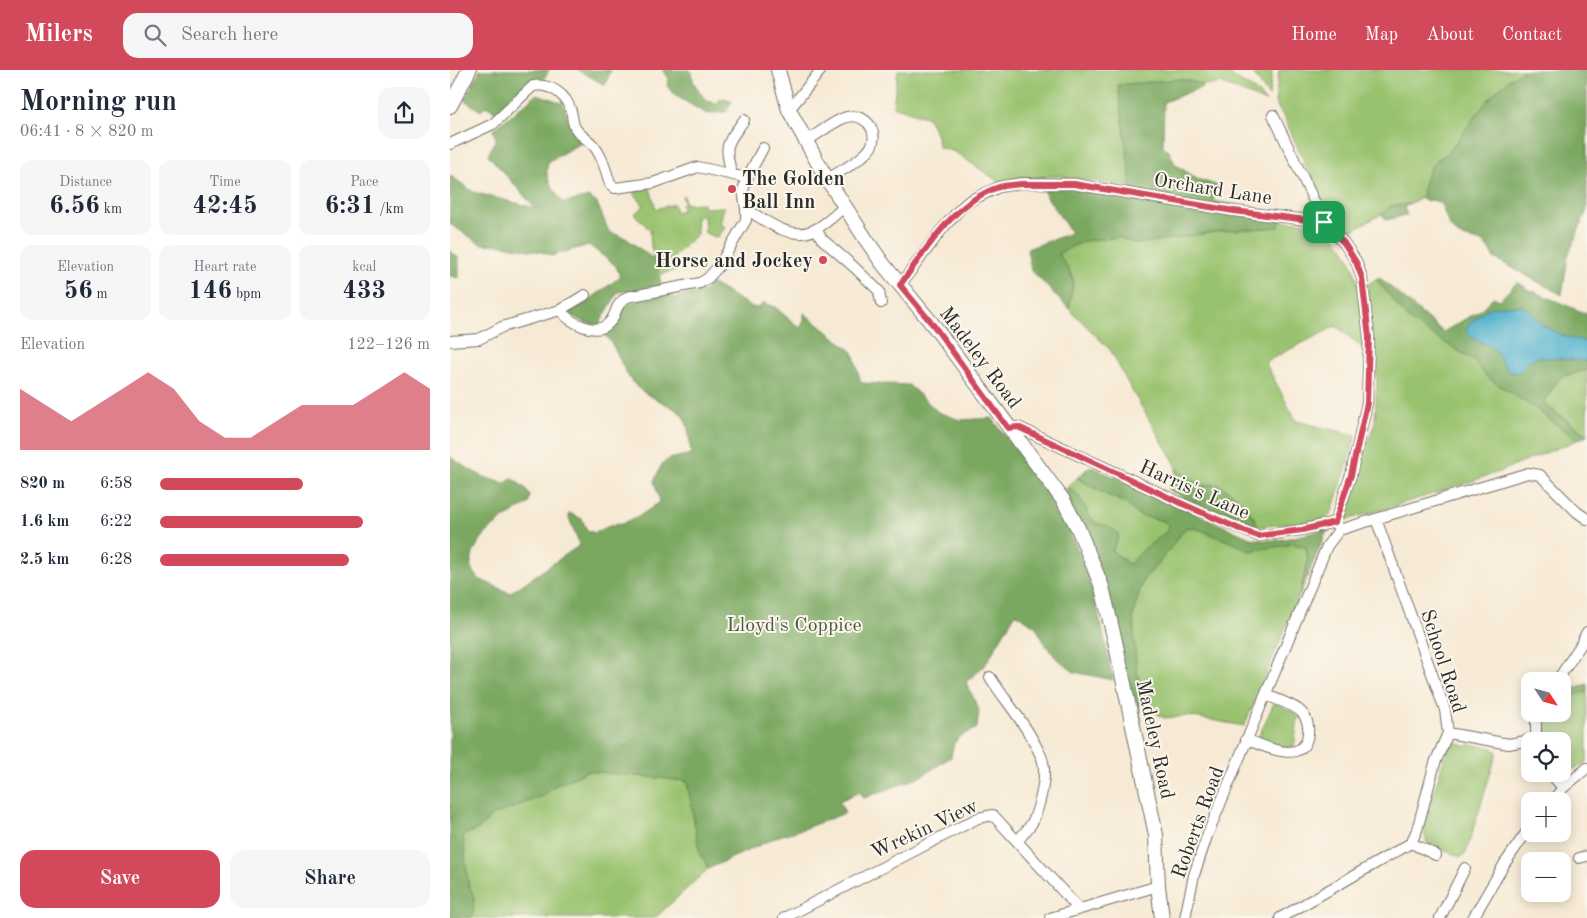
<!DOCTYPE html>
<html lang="en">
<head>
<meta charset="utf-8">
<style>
	:root { --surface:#fff; --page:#f6f6f7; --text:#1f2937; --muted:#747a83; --accent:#d1495b }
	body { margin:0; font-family:"Old Standard TT",serif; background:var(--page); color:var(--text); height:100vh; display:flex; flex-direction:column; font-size:19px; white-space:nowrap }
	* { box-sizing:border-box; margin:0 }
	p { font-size:16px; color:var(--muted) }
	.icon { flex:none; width:28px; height:28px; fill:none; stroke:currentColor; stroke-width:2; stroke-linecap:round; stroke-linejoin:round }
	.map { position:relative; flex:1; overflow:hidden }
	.panel { display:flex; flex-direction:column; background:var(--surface); width:450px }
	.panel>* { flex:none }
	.needle { width:32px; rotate:126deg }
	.tools { position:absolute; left:1071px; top:602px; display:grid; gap:10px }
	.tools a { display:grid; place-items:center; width:50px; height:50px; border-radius:10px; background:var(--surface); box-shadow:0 2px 12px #0003; font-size:25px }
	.pin { position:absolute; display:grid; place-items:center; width:42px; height:42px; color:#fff; margin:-21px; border-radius:10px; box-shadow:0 2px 8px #0006 }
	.round { display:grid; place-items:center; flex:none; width:52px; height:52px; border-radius:15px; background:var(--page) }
	.summary { display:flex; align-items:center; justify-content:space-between; height:85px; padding:0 20px }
	h1 { font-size:28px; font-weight:700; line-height:38px }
	.figures { display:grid; grid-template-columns:repeat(3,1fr); gap:8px; height:85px; padding:5px 20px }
	.figures div { display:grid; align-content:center; border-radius:12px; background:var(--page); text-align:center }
	.figures b { font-size:25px; font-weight:700 }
	.figures small { font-size:14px; font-weight:400 }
	.figures p { font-size:14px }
	.chart { height:140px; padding:10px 20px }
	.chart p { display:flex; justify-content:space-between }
	.chart svg { width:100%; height:90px; margin-top:5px; fill:var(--accent); opacity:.7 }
	.button { display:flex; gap:10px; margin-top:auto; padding:10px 20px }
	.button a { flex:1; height:58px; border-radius:15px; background:var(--accent); color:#fff; font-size:20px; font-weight:700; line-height:58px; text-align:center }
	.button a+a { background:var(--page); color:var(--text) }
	ul { padding:0 20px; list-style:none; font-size:16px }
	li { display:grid; grid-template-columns:80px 60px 1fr; align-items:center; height:38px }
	li i { height:12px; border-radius:6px; background:var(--accent) }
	header { display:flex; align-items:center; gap:30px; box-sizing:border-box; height:70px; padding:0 25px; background:var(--accent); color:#fff }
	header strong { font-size:24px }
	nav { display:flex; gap:28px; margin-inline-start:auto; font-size:18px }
	.search { width:350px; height:45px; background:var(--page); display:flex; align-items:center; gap:12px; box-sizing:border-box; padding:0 18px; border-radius:15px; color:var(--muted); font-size:19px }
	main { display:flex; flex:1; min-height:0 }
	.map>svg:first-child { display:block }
</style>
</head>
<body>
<header>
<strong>Milers</strong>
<div class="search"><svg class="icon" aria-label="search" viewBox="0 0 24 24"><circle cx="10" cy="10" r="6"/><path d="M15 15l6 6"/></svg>Search here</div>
<nav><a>Home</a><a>Map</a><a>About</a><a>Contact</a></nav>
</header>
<main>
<section class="panel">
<div class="summary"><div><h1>Morning run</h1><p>06:41 · 8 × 820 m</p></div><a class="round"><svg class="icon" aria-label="share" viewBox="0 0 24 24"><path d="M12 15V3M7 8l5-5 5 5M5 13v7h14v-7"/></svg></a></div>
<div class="figures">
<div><p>Distance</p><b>6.56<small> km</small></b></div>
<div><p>Time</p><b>42:45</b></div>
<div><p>Pace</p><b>6:31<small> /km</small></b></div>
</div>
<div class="figures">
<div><p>Elevation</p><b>56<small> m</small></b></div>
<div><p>Heart rate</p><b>146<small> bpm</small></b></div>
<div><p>kcal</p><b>433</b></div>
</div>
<div class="chart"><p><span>Elevation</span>122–126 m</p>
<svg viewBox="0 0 160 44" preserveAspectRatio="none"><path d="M0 44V14L10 22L20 30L30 22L40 14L50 6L60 14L70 30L80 38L90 38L100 30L110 22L120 22L130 22L140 14L150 6L160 14V44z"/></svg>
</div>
<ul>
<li><b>820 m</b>6:58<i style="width:53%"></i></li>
<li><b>1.6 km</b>6:22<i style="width:75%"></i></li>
<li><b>2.5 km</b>6:28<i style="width:70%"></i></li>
</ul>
<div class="button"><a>Save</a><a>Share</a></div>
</section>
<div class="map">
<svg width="1137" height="848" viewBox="0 0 1137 848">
	<rect width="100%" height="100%" fill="#fbf7ec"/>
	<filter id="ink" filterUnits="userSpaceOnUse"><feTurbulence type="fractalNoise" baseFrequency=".02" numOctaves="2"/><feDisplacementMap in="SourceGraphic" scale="10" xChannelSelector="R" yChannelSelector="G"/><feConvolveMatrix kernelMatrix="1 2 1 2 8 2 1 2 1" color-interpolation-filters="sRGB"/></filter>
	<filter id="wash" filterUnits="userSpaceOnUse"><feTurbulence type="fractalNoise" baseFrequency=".0096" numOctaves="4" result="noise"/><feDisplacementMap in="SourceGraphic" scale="20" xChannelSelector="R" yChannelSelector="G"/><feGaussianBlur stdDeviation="1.12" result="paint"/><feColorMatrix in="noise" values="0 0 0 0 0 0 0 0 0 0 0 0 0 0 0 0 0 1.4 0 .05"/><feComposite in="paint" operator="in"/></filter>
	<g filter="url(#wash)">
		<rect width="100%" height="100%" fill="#f7ead5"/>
		<path fill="#99c26e" stroke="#62764c" d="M448,0H781V6L805,20L816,32L770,13L762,15L752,14L731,9L668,15L682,117L609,106L589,107L549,112L505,82L488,77L487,66L478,48L443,36Z
			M801,0H822L819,27Z
			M829,0H1074C1037,21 1025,51 998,82C994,87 986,89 983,94C978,101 972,119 972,127L959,134L940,136L932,144L893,165L872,132L835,49L825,33Z
			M200,118L206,139L224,134L226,142L232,140L231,134L234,132L232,126H234L235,134L253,133L254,138L274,137L270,154L275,157L268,168L255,163L254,146H246L247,164L223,188L225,200L209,205L201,177L200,160L184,144L194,136L183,122Z
			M830,151C841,152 858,151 868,156C913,178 911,237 915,280L886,256L815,292L846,351L906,365L896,399L881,444L876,449L808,457L805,448L764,414L752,416L726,399V395L681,319L661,281L619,239L624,209L608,183L634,171L669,167L686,174L772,161L829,157Z
			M926,209L960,250L1023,290L1038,308L1086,339L1127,370L1049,402L986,423L897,450L893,446L925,352L927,309L917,215Z
			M1137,300V365L1093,333L1110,307Z
			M627,408L653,423L674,432L686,444L717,452L719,456L716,462L693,480L679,495L676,491L662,481L668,468L658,456L647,454L640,446L628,425L618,417Z
			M736,457L748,459L787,474L800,481L843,474L856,477L858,490L849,526L794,656L738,646L714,648L693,635L686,595L683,544L693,510L712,489Z
			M1137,622V692L1117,703H1113L1112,671H1093L1090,660L1093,644H1112L1113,627Z
			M824,633L844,642L848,648L844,678H830L808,668Z
			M1007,672L1017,677L1019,674L1043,678L1047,682L1016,783L1010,787L977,773L973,758L997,679L1001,674Z
			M138,701L237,711L250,785L255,791L258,799L205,848H22L24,827L18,813L13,766L31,757L41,746L95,725L104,716Z"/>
		<path fill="#7aa861" stroke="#526a46" d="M30,0H99L94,9L82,13L49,43L35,36L31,41L14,30Z
			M128,0H161L155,15Z
			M212,0H240L244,13L256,31L267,33L271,28L282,31L276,42L257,44L226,26L217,16L219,8Z
			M1074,0H1137V140L1118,186L1112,225L1044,188C1031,161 1020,176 1004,161C997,155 995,142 990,133L982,130L975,131L972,127C972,119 978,101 983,94C986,89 994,87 998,82C1025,51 1037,21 1074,0Z
			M729,9L752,14V17L714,32L713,77L719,81L725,94L747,109L769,116L763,131L831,144L829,157L772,161L686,174L669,167L634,171L608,184C627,209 624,209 619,239L581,200L577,179L621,163L593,121C623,114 654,126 683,129L668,15Z
			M87,24L113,33L120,57L134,71L99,91C92,108 104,119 113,133L139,127L147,133L159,162L176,168L206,191L212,218L168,222L149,255C139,254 125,251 119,241L134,234L170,207L166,196L139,175L101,186L96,183L52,175L31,174L0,154V105L23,122L85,138L38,85L46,69L43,60Z
			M959,134L954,138L957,145L936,150L932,144L940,136Z
			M0,181L9,188V208L0,206Z
			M929,207L993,262L1029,241L1043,227L1050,230L1067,212L1078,219L1137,244V300L1110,307L1093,333L1137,366L1127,370L1086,339L1038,308L1023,290L959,250L926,209Z
			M259,212L302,237L309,238L313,233L325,237L350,258L354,251V243L403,282L411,313L459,315L488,342L510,350L542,348C570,386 600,423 621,465C643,510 653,561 663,610L624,602L606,588L595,574L586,557L566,543L535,595L516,612L529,640L527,658C510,667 504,666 501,687L470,707L414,728L410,722L389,731L395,743L353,759L329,766L258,799L255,791L250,785L237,711L138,701L104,716L95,725L41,746L31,757L13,766L18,813L24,827L23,845L22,848H0V387C19,399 32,409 56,413L62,408L75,418L80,426L78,434C58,445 34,459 24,481C22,485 22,491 20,496L29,509L60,523L130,475L119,448V443L132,449L137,460L145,463L161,455L172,454L194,443L210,432L204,411L212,394L219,389L241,384C239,372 240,354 231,344C223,335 199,328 188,318C171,303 169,278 153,263L164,255L173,235L221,222L224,228L256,220Z
			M640,396L800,468C831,475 852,463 881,459L876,463L849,526L858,490L856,477L843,474L800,481L786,474L748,459L736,457L712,489L693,510L683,544L686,595L693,635L689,633L690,654L685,646L681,622L613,422L618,417L628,425L640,446L647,454L658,456L668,463V468L662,481L679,495L693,480L716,462L719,456L716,452L686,444L674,432L653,423L627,408Z
			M726,399L752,416C755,416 761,414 764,414C781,417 803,442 808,457L801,459L718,420L724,409Z
			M1137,614V622L1113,627V621Z"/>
		<path fill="#4db0cc" stroke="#3c6e7c" d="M1071,236L1080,241L1092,255L1114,266L1134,271L1137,273V291L1088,287C1078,290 1074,295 1068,303C1052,303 1052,286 1042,277C1036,272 1013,269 1017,257C1019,254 1022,251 1025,249C1042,232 1049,237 1071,236Z"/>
	</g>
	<g filter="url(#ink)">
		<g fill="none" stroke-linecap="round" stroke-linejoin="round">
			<g stroke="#726e66" stroke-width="12">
				<path id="minor" d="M339,40L371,0
					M823,45L874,152L894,173L906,191L912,208L919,267L917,333L901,405L885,452
					M357,71C366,65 387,49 397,47C419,42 433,68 416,83C405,94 390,101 378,109
					M0,74L43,54L83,16C100,13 116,24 121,41C123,47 122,54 126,59C130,66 138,69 143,75C152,85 156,101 160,114L165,118L203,113L248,97L297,108
					M282,104C273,74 277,74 294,50
					M296,139C316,151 340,171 364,160C375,155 386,144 395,136
					M366,159L372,169L404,197L429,221L431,233
					M450,215L493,158L511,138L519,131L549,117L572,113L624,114L784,141L874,152
					M110,240L135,225
					M0,271L29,269L52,257L110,240C119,252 146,267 159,253C168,244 163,236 177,227L250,213L258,208L269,196L296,150V139L293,120L297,108L313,78
					M558,357H568L735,435L808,466L852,460L885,452L889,460L1078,403L1090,405L1127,442L1137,449
					M540,607C555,631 575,652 587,678C589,682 592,687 593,692C597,707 589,739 582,753C578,759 572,765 568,771
					M1107,611L1130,576L1137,562
					M998,663L1059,674L1085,669
					M796,669C813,676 855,697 858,663C859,656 857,647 851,642C845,635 825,629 816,625
					M1086,671V650L1088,644
					M1101,704L1113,718
					M1102,731L1113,718L1137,698
					M961,773L986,785
					M1129,788L1137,786
					M334,848L528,748L543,745L629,839
					M600,848L708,816
					M735,848L744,805L757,766L877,476L889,460
					M830,848L961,773L967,760L985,693L998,663L995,640L926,449
					M990,848L1015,798
					M1023,848L1055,793L1080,757"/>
			</g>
			<g stroke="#726e66" stroke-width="16">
				<path id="major" d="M328,0L339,40L374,104L415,168L433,194L484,256L585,392L613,430L628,458L652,517L665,571L706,765L708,816L712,848
					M0,36L19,0"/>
			</g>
			<use href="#minor" stroke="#fff" stroke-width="10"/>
			<use href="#major" stroke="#fff" stroke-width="14"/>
		</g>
	</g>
	<g fill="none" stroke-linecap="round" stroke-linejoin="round" filter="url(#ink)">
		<g stroke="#fff" stroke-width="10">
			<path id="route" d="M572,114H624L784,141L874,152L894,173L906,192L912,208L919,267L917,333L901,405L885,452L852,460L808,466L794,461L735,435L568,357L558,358L484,256L450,215C477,179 503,132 549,117C556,115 564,115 572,114Z"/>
		</g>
		<use href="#route" stroke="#d1495b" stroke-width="6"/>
	</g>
	<g fill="#d1495b" stroke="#fbf7ec" stroke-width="2">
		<circle cx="282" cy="119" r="5"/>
		<circle cx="373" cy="190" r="5"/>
	</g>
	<g text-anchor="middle" stroke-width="4" stroke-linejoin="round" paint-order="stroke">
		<g font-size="20" font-weight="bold" fill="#2b2b2b" stroke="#fbf7ec" text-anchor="start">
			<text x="292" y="115">The Golden<tspan x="292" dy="23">Ball Inn</tspan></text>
			<text x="363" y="197" text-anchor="end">Horse and Jockey</text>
		</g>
		<g font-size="20" fill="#2b2b2b" stroke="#fbf7ec">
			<text transform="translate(763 118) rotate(9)" y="7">Orchard Lane</text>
			<text transform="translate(531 287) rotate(53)" y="7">Madeley Road</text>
			<text transform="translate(745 419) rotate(24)" y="7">Harris's Lane</text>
			<text transform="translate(994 591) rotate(72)" y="7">School Road</text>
			<text transform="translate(706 669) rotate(78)" y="7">Madeley Road</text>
			<text transform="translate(747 752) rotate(-70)" y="7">Roberts Road</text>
			<text transform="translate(474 758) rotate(-25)" y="7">Wrekin View</text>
		</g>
		<g font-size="20" fill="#4c583f" stroke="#fbf7ec">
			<text x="344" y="561">Lloyd's Coppice</text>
		</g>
	</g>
</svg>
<div class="tools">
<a><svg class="needle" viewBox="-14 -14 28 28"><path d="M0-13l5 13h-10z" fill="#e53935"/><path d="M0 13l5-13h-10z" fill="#747a83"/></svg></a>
<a><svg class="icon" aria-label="locate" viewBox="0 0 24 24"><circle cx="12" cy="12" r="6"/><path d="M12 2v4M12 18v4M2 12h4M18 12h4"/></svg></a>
<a>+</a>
<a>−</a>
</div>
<div class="pin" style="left:874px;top:152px;background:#1e9e55"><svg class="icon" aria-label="arrive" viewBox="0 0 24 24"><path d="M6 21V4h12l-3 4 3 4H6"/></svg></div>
</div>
</main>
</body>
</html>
